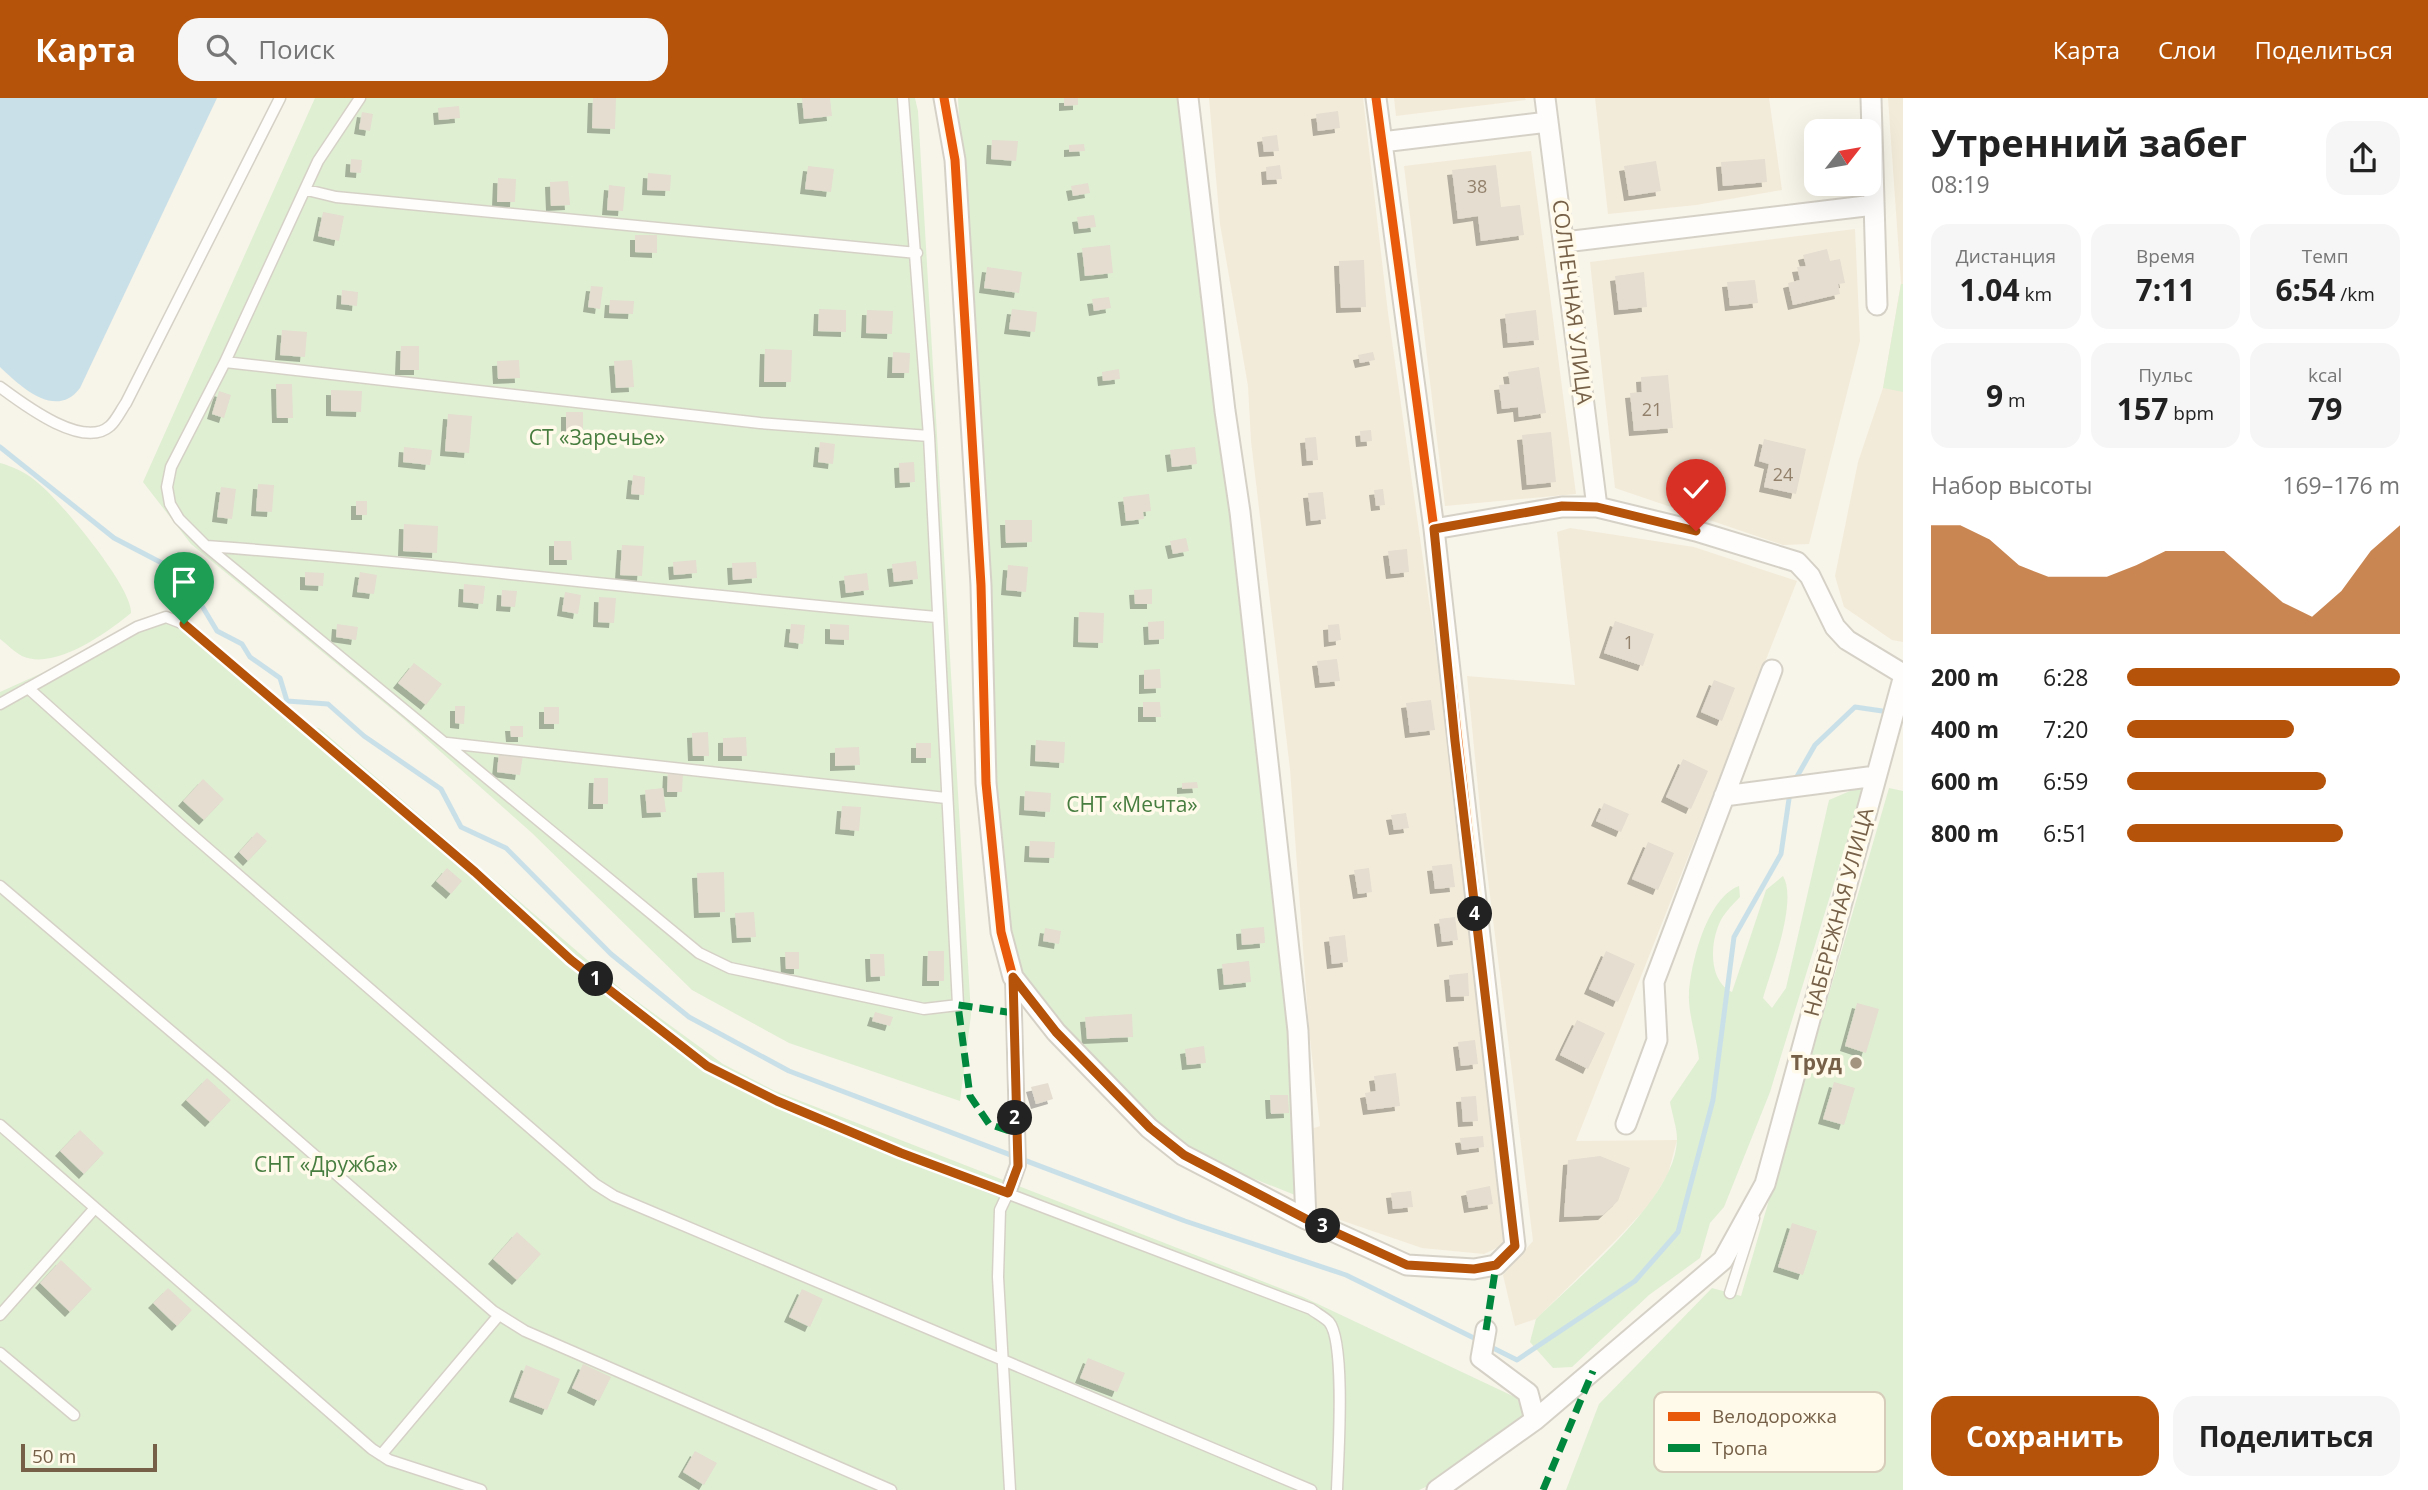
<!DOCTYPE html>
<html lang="ru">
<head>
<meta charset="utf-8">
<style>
	:root { --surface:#fff; --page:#f6f6f6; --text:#222; --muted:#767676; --accent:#b45309 }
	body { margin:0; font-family:"Open Sans",sans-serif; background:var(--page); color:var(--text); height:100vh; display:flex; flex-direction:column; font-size:26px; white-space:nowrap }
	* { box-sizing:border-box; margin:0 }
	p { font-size:23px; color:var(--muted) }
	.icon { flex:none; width:38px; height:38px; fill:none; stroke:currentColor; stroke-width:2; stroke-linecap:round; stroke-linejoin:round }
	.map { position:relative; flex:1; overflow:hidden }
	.details { display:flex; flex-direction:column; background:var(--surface); width:525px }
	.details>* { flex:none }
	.needle { width:46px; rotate:59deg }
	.tools { position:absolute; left:1804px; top:21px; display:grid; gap:14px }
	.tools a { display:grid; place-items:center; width:77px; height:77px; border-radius:14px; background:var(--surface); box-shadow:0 7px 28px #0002; font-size:35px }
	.scale { position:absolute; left:21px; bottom:18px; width:136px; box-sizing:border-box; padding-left:7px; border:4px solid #766048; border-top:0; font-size:19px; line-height:24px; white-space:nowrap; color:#766048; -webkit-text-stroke:5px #fffaea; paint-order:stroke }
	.pin { position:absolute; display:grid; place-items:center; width:60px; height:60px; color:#fff; margin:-72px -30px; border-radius:50% 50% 50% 0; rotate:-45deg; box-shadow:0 0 7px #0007 }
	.pin .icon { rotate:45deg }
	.km { position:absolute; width:35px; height:35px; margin:-18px; border-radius:50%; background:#222; color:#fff; font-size:19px; line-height:35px; text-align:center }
	.round { display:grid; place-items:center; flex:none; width:74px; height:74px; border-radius:21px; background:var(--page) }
	.overview { display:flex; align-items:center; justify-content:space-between; height:119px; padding:0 28px }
	h1 { font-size:38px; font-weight:700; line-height:52px }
	.figures { display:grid; grid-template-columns:repeat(3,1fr); gap:10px; height:119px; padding:7px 28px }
	.figures div { display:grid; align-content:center; border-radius:18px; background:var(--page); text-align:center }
	.figures b { font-size:30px; font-weight:700 }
	.figures small { font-size:19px; font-weight:400 }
	.figures p { font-size:19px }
	.chart { height:196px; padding:14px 28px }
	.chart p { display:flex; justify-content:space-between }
	.chart svg { width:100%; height:126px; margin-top:7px; fill:var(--accent); opacity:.7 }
	.cta { display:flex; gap:14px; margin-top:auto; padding:14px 28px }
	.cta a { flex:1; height:80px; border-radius:21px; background:var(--accent); color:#fff; font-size:28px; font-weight:700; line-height:80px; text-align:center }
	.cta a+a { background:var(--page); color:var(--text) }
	ul { padding:0 28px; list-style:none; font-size:23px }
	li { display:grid; grid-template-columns:112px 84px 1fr; align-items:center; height:52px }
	li i { height:18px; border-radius:9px; background:var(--accent) }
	header { display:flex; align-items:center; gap:42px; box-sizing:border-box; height:98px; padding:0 35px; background:var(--accent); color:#fff }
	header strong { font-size:33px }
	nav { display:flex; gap:38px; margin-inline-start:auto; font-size:24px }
	.search { width:490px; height:63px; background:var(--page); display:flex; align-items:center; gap:18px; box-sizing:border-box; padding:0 24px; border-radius:21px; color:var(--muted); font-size:26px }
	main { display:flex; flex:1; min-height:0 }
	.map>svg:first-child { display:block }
</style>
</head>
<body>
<header>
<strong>Карта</strong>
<div class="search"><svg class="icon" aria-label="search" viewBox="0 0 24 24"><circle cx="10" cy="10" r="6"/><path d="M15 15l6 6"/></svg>Поиск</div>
<nav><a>Карта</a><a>Слои</a><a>Поделиться</a></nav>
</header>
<main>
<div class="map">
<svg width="1903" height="1392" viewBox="0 0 1903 1392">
	<defs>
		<filter id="shadow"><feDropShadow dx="-5" dy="5" stdDeviation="0" flood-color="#0004"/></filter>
	</defs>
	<rect width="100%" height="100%" fill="#f7f4e9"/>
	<path fill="#f3ebd9" d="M1209,0H1363L1388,215L1442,595L1498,1075L1505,1146L1484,1156L1422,1150L1314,1113L1311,1031L1320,1028L1309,932L1290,671L1251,343L1248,288L1220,126Z
		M1394,0H1525L1526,2L1396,18Z
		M1595,0H1769L1782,92L1696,107L1608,116Z
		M1888,0H1903V544L1892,542L1844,509L1835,478L1858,364L1883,290L1901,185Z
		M1531,53L1576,396L1445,408L1404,68Z
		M1855,131L1860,243L1809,446L1783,447L1615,390L1590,164Z
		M1570,430L1694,449L1797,483L1576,1043L1677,1042L1668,1076L1649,1107L1616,1142L1536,1221L1515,1228L1503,1177L1533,1143L1483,741L1467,578L1575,587L1557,434Z"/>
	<path fill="#dfefd2" d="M315,0H915L918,13L971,917L960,1003L789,945L692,892L532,735L405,622L191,446L143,384Z
		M958,0H1180L1295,899L1300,1099L1189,1055L1128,999L1028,890L1013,850L993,695Z
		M1901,186H1903V294L1883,290Z
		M0,365C12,368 29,376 38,385C60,402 133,490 131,515C107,535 54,573 22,558C14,554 7,546 0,541Z
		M166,519L184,526L299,626L319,630L623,893L723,966L775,993L1303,1199L1517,1300L1526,1320L1432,1386L1419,1392H0V594Z
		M1864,687L1770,994L1724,1109L1710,1125L1700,1160L1649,1197L1572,1269L1553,1270L1530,1244L1536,1221C1576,1181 1677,1100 1677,1041C1677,1030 1672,1016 1670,1004L1699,961C1697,940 1688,916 1689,896C1691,864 1707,800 1739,788L1740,799C1734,805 1727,812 1722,820C1710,841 1707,882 1732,894L1766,792L1783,778C1798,803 1771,872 1763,900L1772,910L1786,890L1829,702Z
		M1889,690L1903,693V1392H1566L1599,1306L1712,1190L1741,1198Z"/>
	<path fill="#cae0e8" d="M0,0H217L80,290C56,322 21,289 0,269Z"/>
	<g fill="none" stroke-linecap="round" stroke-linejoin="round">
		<path stroke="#cae0e8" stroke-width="5" d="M0,349L114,440L183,476L217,533L242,546L250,559L280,580L287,603L328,606L364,638L441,691L461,729L506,750L611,856L689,919L789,973L1185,1123L1346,1177L1480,1243
			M1795,682L1815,647L1855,609L1889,614
			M1489,1248L1517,1262L1635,1183L1678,1134L1713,1002L1734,839L1781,756L1790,694"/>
	</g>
	<path fill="#e4ddd0" filter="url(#shadow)" d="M593,0H616L615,31L592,30Z
		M802,0H830L832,18L804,21Z
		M1064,0H1078V7L1064,8Z
		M459,8L460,20L439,22L438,10Z
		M1338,13L1340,30L1318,33L1316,16Z
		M362,14L373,16L370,33L359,31Z
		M1277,37L1279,53L1264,54L1262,39Z
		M992,42L1018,43L1016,63L991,61Z
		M1084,46L1085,53L1069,54V47Z
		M351,61L362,62L361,75L350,74Z
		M1765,61L1767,84L1723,88L1721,64Z
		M1656,63L1661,93L1629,98L1624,68Z
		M1280,67L1282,81L1267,82L1266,69Z
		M1496,67L1501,109L1520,107L1524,137L1481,143L1478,118L1458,121L1452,72Z
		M808,68L834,71L831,94L805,91Z
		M648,75L671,77L670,93L647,92Z
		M498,80L516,81L515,104H497Z
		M568,83L570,107L551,108L550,84Z
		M1088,85L1090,95L1073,98L1071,88Z
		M609,87L625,89L623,113L607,112Z
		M323,114L344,118L339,143L318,138Z
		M1094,117L1096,129L1079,131L1077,119Z
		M635,137H657V155L635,154Z
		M1110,147L1113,175L1085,178L1082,150Z
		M1827,151L1830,163L1840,161L1845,185L1838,186L1840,196L1793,207L1788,185L1800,182L1797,169L1806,168L1803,157Z
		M1364,162L1366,209L1341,210L1339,163Z
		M987,169L1022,174L1019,195L984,190Z
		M1644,174L1647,209L1619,212L1615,178Z
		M1755,182L1758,205L1730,208L1727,184Z
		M591,188L603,189L600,211L588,209Z
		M342,192L358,194L357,208L341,206Z
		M1109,199L1111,210L1094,213L1092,201Z
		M610,202L634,203L633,216L609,215Z
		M819,211L846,212V234L818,233Z
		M1012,211L1037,214L1035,234L1009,231Z
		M867,212L893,213L892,236L866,235Z
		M1536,212L1539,242L1508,245L1505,216Z
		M282,232L307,234L305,259L280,257Z
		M401,248H419V272H400Z
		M765,251L792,252L791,284H764Z
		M893,254L910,255L909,275H892Z
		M1373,254L1375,262L1360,265L1358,257Z
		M519,262L520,280L498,281L497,263Z
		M632,262L634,289L616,290L614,263Z
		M1539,269L1546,315L1519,319L1518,309L1502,311L1499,287L1510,286L1508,274Z
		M1119,271L1120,281L1103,283L1102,274Z
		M1668,277L1673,330L1634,333L1630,295L1642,294L1641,279Z
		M276,286H292L293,320H277Z
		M331,292L362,293L361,314L331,313Z
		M219,293L231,297L224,320L212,316Z
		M566,314H583V335H566Z
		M448,316L472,318L469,355L445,353Z
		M1371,332L1372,343L1361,344L1360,333Z
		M1551,334L1556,384L1527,387L1522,337Z
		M1316,339L1318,362L1307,363L1305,340Z
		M1764,341L1806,351L1796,396L1764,389L1769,366L1759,363Z
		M820,344L835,346L833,366L818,364Z
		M404,349L432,352L430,367L403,364Z
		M1195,349L1197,366L1172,369L1170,352Z
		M914,364L915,384L900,385L899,365Z
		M633,377L645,379L644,397L631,396Z
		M258,386L274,387L272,414L256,413Z
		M221,389L236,391L232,421L217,419Z
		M1383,391L1385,407L1376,408L1374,392Z
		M1323,394L1326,421L1311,423L1308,395Z
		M1149,396L1151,413L1143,414L1144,421L1126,423L1123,399Z
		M356,403H367V417H356Z
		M1005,422H1032V444L1006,445Z
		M404,426L438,428L437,455L403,453Z
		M1186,440L1189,453L1173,456L1170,443Z
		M554,443H571L572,462H554Z
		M622,447L644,448L642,478L620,477Z
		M1407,451L1409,474L1391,476L1388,453Z
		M696,462L697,475L674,477L673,464Z
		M916,463L918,481L894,484L892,466Z
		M756,464L757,480L733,482L732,465Z
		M1008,467L1028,469L1026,494L1006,492Z
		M305,474L324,475L323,488L305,487Z
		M360,474L377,477L374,496L357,494Z
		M867,475L869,492L846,495L844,478Z
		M464,486L485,488L483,506L463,504Z
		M1152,491V506H1135L1134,492Z
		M502,492L517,493L515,509L501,508Z
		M565,494L581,497L578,516L562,513Z
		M599,499L616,500L614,525L598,524Z
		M1079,514L1104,515L1103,545L1078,544Z
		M1164,523V541L1149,542L1148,524Z
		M1615,523L1654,536L1643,568L1604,555Z
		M337,526L358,529L356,542L336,539Z
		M791,526L805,527L803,546L789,544Z
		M830,526L849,527V542L830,541Z
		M1339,526L1341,542L1329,544L1328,527Z
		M1337,561L1340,583L1320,585L1317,563Z
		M414,565L442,586L426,607L398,585Z
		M1160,571L1161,590L1144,591V572Z
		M1714,582L1735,590L1722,623L1701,614Z
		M1431,602L1435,632L1410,635L1406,605Z
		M1143,604H1160L1161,619H1143Z
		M455,608H465L464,626L455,625Z
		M544,609H559V626H544Z
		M510,628H523V639H511Z
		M708,634L709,658H693L692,635Z
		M746,639L747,658H723V640Z
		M1036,642L1065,644L1064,665L1035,663Z
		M916,645H931V660H916Z
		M859,649L860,667L835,668V650Z
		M499,654L523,657L520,677L497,674Z
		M1683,661L1708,673L1691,711L1666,699Z
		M668,673L683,674L682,694H667Z
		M594,680H608V706H593Z
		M203,681L224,701L204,722L183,703Z
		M1197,684L1198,690L1182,691V685Z
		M663,690L666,714L647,715L645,692Z
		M1025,693L1051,695L1050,714L1024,712Z
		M1604,705L1629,716L1621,734L1596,723Z
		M842,708L861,709L859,733L840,731Z
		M1406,715L1409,730L1394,732L1391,717Z
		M257,734L267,743L248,763L239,754Z
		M1030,743L1055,744L1054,760L1029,759Z
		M1648,744L1674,755L1658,792L1632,781Z
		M1452,766L1455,789L1435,791L1432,768Z
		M447,770L462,783L451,796L436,783Z
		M1369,770L1372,794L1358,796L1354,772Z
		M724,774L725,814L699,815L697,775Z
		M754,814L756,839L737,840L735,815Z
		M1455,819L1458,842L1442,844L1439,821Z
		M1264,829L1265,845L1242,847L1241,831Z
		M1045,830L1061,833L1059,846L1043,843Z
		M1345,837L1348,864L1332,866L1329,839Z
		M928,853H944V883H927Z
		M1606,853L1635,866L1618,904L1589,891Z
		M785,854H799V871H786Z
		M870,856H884L885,878L871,879Z
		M1249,863L1251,884L1224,887L1222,866Z
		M1468,875L1469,898L1451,899L1449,877Z
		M1857,905L1879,911L1866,955L1845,948Z
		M875,914L893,919L890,928L872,923Z
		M1132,916L1133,939L1087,941L1085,919Z
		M1577,922L1605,935L1588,971L1560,957Z
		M1475,942L1478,966L1461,968L1458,944Z
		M1204,948L1206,965L1187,967L1185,951Z
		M1396,975L1400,1008L1368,1012L1365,995L1376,993L1374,978Z
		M207,980L231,1002L210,1024L186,1002Z
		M1834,984L1855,990L1844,1027L1823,1021Z
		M1048,985L1053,1001L1036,1006L1031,989Z
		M1270,997H1288L1289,1015L1271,1016Z
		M1476,998L1478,1023L1463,1024L1461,999Z
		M80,1032L104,1055L84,1076L60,1053Z
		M1483,1038L1484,1049L1462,1052L1460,1040Z
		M1600,1058L1630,1070L1618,1103L1603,1117L1564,1119L1568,1062Z
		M1490,1088L1493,1106L1469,1110L1466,1093Z
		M1411,1093L1413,1109L1393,1111L1391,1095Z
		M1792,1125L1817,1133L1803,1177L1778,1169Z
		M517,1134L541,1156L517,1182L493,1161Z
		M61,1162L92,1191L70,1214L40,1185Z
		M168,1190L192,1212L177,1228L153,1205Z
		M802,1191L823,1201L810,1229L789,1219Z
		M1088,1260L1125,1275L1117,1294L1080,1280Z
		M583,1266L611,1279L599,1303L572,1290Z
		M526,1267L560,1281L547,1312L514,1299Z
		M695,1353L717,1365L704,1387L683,1374Z"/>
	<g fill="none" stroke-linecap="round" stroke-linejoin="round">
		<g stroke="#d6d1c7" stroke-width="13">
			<path id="service" d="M360,0L318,63L225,264L171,369L167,389L170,406L179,421L206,448L699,855L730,870L924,911L958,907L929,338L903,0
				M307,92L336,99L917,155
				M225,264L760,325L929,338
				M0,289C23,306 83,352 110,328C116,323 121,312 126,305L280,0
				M206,448C451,466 693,498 937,519
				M28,590L183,729L595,1086L614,1098L1311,1392
				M0,606L137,529L166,519L184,526L475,774L571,862L707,968L777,1003L901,1055L1311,1211C1316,1215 1324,1219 1329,1224C1346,1244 1338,1362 1337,1392
				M447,645L946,700
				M0,788L225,979L493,1213L525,1233L891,1392
				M0,1027L372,1351L389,1362L481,1392
				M1008,1095L1000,1112L998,1179L1010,1392
				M1730,1195L1754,1120
				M0,1217L95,1110
				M0,1255L74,1317
				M381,1357L499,1217"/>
		</g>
		<g stroke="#d6d1c7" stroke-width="18">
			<path id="pedestrian" d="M1008,1095L1018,1067L1013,879"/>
		</g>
		<g stroke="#d6d1c7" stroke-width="23">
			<path id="minor" d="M944,0L955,62L981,487L986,685L1001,834L1013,879L1056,934L1149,1030L1183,1057L1306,1121L1407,1167L1474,1171L1496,1167L1515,1148L1434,431L1376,0
				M1188,0L1225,313L1240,414L1298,933L1306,1121
				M1545,0L1597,409
				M1871,0L1877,207
				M1382,44L1548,24
				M1565,144L1874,107
				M1434,431L1562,409H1597L1696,433L1797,464L1810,478L1835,529L1847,542L1903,576
				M1724,698L1876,678
				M1626,1026L1657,942L1654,884L1772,572
				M1486,1232L1481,1260L1528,1295L1535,1322
				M1437,1392L1535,1322L1723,1162L1765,1086L1903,581"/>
		</g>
		<use href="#service" stroke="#fefdfc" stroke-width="10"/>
		<use href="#pedestrian" stroke="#fefdfc" stroke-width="14"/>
		<use href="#minor" stroke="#fefdfc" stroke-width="19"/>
		<path stroke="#00873e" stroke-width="7" stroke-dasharray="14 7" stroke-linecap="butt" d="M1014,915L958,907L970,998L989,1026L1015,1035
			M1008,1095L1018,1067L1013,879
			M1486,1232L1496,1167
			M1543,1392L1593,1273"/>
		<g stroke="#fffaea" stroke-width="13">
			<path id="cycleway" d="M944,0L955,62L981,487L986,685L1001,834L1013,879L1056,934L1149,1030L1183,1057L1306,1121L1407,1167L1474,1171L1496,1167L1515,1148L1434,431L1376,0"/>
		</g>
		<use href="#cycleway" stroke="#e8590c" stroke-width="9"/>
	</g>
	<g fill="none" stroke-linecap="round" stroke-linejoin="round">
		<g stroke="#fff" stroke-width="14">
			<path id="route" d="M184,526L475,774L571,862L707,968L777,1003L901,1055L1008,1095L1018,1068L1013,879L1056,934L1150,1030L1184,1057L1306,1121L1407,1167L1474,1171L1496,1167L1515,1148L1455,643L1434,431L1562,408L1597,409L1696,433"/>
		</g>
		<use href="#route" stroke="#b45309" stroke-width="9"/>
	</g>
	<circle fill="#a39480" stroke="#fffaea" stroke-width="2.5" cx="1856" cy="965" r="7"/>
	<g text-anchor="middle" stroke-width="7" stroke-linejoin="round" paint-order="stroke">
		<g font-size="18" fill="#93816c">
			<text x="1477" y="95">38</text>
			<text x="1652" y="318">21</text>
			<text x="1783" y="383">24</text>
			<text x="1629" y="551">1</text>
		</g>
		<g font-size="21" fill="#766048" stroke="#fffaea">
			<text transform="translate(1572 204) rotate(83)" y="7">СОЛНЕЧНАЯ УЛИЦА</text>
			<text transform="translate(1839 814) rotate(-75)" y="7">НАБЕРЕЖНАЯ УЛИЦА</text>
		</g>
		<g font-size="21" fill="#477d3f" stroke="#fffaea">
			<text x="597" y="347">СТ «Заречье»</text>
			<text x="1132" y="714">СНТ «Мечта»</text>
			<text x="326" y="1074">СНТ «Дружба»</text>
		</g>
		<g font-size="21" font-weight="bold" fill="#766048" stroke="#fffaea" text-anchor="end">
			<text x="1842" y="972">Труд</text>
		</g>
	</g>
	<rect x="1654" y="1294" width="231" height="80" rx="10" fill="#fffaea" stroke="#d6ccb9" stroke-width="2"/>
	<rect x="1668" y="1314" width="32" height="9" fill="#e8590c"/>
	<rect x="1668" y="1346" width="32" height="8" fill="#00873e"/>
	<g font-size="19" fill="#766048">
		<text x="1712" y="1325">Велодорожка</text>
		<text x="1712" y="1357">Тропа</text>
	</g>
</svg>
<div class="tools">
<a><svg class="needle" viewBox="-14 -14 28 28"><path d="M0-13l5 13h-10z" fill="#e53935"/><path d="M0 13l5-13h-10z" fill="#767676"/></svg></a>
</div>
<div class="scale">50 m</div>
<div class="pin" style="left:184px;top:526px;background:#1e9e55"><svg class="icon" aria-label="arrive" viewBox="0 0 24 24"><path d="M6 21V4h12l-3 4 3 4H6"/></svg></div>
<div class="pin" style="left:1696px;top:433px;background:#d93025"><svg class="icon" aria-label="check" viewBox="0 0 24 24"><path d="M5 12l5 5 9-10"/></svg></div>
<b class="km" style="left:596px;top:881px">1</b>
<b class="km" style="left:1015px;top:1020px">2</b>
<b class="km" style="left:1323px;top:1128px">3</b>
<b class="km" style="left:1475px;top:816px">4</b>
</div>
<section class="details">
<div class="overview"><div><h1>Утренний забег</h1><p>08:19</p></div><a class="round"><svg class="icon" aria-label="share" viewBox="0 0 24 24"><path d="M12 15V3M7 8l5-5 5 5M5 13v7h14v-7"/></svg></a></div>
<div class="figures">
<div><p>Дистанция</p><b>1.04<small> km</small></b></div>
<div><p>Время</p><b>7:11</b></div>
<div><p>Темп</p><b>6:54<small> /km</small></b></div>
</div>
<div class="figures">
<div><b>9<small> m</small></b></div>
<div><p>Пульс</p><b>157<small> bpm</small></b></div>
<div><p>kcal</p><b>79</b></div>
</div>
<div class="chart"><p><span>Набор высоты</span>169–176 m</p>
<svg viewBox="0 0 160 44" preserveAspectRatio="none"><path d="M0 44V6L10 6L20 11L30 20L40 24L50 24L60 24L70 20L80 15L90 15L100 15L110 24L120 33L130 38L140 29L150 15L160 6V44z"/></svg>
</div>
<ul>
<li><b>200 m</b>6:28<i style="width:100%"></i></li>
<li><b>400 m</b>7:20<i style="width:61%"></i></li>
<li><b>600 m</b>6:59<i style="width:73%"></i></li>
<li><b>800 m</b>6:51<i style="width:79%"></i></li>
</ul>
<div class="cta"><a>Сохранить</a><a>Поделиться</a></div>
</section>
</main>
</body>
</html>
